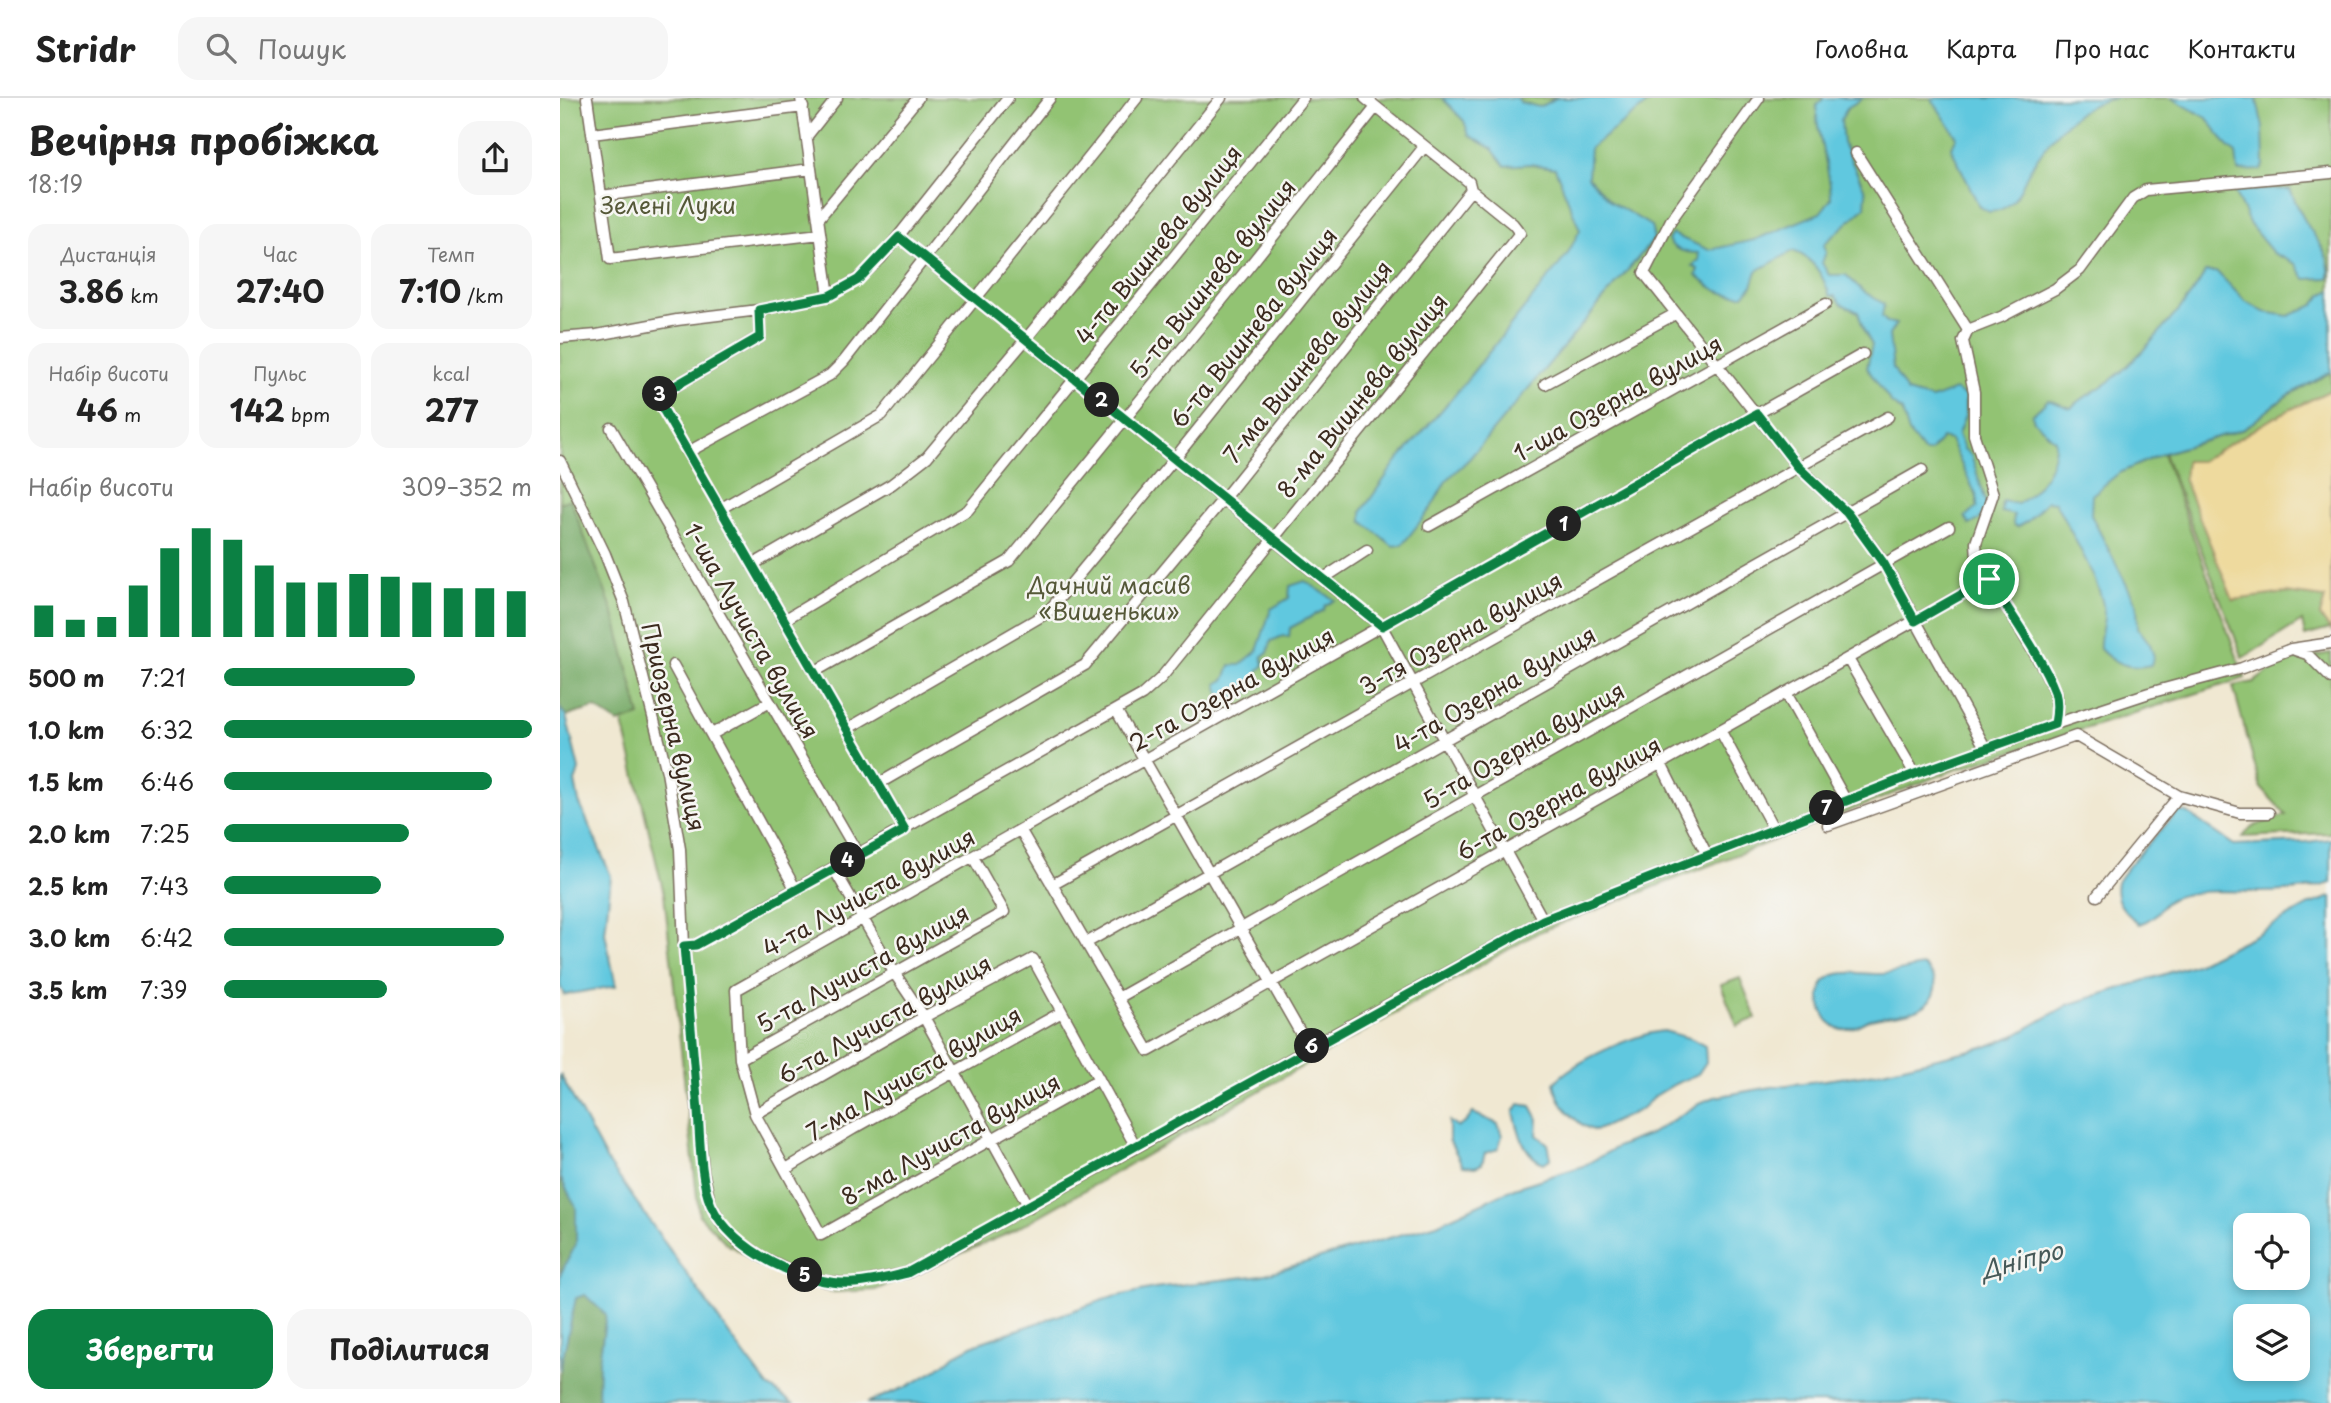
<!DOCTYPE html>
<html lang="uk">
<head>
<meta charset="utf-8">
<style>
	:root { --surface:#fff; --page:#f6f6f6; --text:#222; --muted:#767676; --line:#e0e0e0; --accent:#0b8043 }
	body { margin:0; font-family:"Playpen Sans",sans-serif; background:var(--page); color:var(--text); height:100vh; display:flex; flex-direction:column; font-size:26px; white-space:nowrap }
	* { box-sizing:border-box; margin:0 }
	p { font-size:23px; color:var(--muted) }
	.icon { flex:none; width:38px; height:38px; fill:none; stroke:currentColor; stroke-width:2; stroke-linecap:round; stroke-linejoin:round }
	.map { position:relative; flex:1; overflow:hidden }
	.panel { display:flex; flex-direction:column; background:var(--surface); width:560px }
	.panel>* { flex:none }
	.tools { position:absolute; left:1673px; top:1115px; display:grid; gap:14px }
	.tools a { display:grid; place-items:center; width:77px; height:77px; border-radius:14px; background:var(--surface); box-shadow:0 4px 10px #0003; font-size:35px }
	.pin { position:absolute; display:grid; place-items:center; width:60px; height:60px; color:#fff; margin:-30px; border:4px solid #fff; border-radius:50%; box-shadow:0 2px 7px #0007 }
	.km { position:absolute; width:35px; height:35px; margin:-18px; border-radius:50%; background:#222; color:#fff; font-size:19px; line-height:35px; text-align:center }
	.round { display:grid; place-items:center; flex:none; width:74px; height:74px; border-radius:21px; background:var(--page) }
	.overview { display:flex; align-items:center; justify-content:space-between; height:119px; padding:0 28px }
	h1 { font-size:38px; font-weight:700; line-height:52px }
	.metrics { display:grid; grid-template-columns:repeat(3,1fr); gap:10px; height:119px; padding:7px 28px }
	.metrics div { display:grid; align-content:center; border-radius:18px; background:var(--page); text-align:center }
	.metrics b { font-size:30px; font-weight:700 }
	.metrics small { font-size:19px; font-weight:400 }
	.metrics p { font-size:19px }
	.chart { height:196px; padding:14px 28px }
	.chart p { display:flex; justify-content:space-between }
	.chart svg { width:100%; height:126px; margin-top:7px; stroke:var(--accent); stroke-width:6 }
	.cta { display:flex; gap:14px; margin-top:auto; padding:14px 28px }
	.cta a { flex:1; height:80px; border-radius:21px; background:var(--accent); color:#fff; font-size:28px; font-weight:700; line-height:80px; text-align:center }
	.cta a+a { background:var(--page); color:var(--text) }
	ul { padding:0 28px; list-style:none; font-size:23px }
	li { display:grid; grid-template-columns:112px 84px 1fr; align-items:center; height:52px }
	li i { height:18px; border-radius:9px; background:var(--accent) }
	header { display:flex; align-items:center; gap:42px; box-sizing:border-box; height:98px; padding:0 35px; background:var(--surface); border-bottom:2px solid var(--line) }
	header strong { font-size:33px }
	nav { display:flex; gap:38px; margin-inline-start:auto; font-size:24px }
	.search { width:490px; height:63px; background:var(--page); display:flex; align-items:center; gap:18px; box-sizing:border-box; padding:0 24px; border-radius:21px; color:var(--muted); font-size:26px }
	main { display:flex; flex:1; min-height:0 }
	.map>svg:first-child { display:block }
</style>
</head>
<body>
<header>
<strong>Stridr</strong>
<div class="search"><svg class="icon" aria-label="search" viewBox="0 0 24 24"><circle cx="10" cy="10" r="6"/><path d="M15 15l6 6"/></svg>Пошук</div>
<nav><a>Головна</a><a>Карта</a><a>Про нас</a><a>Контакти</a></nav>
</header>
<main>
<section class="panel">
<div class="overview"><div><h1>Вечірня пробіжка</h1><p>18:19</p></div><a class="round"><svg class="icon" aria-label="share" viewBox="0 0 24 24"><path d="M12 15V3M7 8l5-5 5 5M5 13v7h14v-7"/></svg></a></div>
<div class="metrics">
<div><p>Дистанція</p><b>3.86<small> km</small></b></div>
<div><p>Час</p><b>27:40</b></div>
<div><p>Темп</p><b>7:10<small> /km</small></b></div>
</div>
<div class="metrics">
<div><p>Набір висоти</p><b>46<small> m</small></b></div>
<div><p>Пульс</p><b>142<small> bpm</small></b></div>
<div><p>kcal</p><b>277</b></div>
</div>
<div class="chart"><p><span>Набір висоти</span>309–352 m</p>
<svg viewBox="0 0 160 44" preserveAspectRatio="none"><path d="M5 44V33M15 44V38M25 44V37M35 44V26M45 44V13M55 44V6M65 44V10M75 44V19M85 44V25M95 44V25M105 44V22M115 44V23M125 44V25M135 44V27M145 44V27M155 44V28"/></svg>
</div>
<ul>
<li><b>500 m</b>7:21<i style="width:62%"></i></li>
<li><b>1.0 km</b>6:32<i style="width:100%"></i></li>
<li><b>1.5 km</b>6:46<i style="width:87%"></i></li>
<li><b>2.0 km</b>7:25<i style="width:60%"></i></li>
<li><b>2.5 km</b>7:43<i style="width:51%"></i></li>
<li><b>3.0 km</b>6:42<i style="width:91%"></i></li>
<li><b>3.5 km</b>7:39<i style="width:53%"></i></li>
</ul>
<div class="cta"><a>Зберегти</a><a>Поділитися</a></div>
</section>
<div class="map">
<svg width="1771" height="1305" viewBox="0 0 1771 1305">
	<rect width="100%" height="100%" fill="#f6f6f2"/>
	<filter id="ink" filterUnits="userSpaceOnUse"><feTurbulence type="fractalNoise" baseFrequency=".0143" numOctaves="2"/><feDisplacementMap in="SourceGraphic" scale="14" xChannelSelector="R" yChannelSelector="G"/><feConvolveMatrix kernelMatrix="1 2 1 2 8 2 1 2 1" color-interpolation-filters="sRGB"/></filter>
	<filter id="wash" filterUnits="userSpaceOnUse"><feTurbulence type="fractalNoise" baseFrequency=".00686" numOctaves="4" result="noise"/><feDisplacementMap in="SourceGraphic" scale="28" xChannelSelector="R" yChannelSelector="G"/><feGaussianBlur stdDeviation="1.57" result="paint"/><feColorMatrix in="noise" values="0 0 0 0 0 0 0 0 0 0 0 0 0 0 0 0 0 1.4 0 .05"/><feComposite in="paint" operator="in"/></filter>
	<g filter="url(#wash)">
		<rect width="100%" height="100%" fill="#f0e8d2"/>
		<path fill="#92c373" stroke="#667648" stroke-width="2" d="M0,0H1771V272L1598,343L1685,580L1391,673L979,834L449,1135L315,1192L274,1194L236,1183L168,1147L139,1117L104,796L32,496L0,428Z
			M1771,274V292L1715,319L1641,363L1673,502L1726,495L1766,500L1760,518L1770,531L1745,538L1742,523L1683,560L1604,355L1684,331L1725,299Z
			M1771,555V735L1683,739L1691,729L1726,717L1701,690L1673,588L1694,584L1723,563Z
			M1180,880L1196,920L1177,928L1161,887Z"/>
		<path fill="#75a965" stroke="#586a42" stroke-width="2" d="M10,401L54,516L80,618L58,625L35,610L6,618L0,610V405Z
			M0,1079L16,1108V1146L0,1177Z
			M25,1197L46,1216L39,1264L38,1305H0V1272L16,1199Z"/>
		<path fill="#eeda9e" stroke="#94825e" stroke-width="2" d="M1771,292V533L1760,518L1765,500L1726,495L1673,502L1624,382L1626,363H1641L1715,319Z"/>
		<path fill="#61c8df" stroke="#4e797e" stroke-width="2" fill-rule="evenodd" d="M882,0H957L960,4L979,9L996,0H1095L1030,50L1028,79L1050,103L1091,128L1094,141L910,360L886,383L871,410L842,447L833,448L802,423V413L836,364L893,299L1007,157L1020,132L995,70L970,66L945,68L932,51L909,37L904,23Z
			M1264,0H1303L1287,10L1281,22L1283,45L1306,94L1305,109L1264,146L1266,154L1262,165L1269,177H1286L1303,193L1324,206L1322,219L1327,224L1336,226L1329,237L1333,270L1347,294L1372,301L1395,292L1405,298V318L1398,336L1404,351L1411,357L1428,410L1420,421L1410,427L1405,419L1417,409V399L1390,342L1382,340L1370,354H1364L1349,335L1342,313L1332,306L1307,270L1312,247L1304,233L1298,214L1282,206L1275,198H1270C1263,178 1254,160 1233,153L1197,173L1192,188L1184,197C1163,198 1152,192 1136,177L1138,171L1132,168L1139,162L1138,155C1126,155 1114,153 1108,142L1112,136L1149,152L1194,142L1260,115L1271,101C1271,68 1255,40 1257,7Z
			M1371,0H1558C1520,4 1494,35 1474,65C1459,87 1460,111 1429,114L1419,108L1391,50L1397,39Z
			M1611,0H1698L1697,3L1703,29L1704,67L1701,72L1678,73L1676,55L1668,49L1647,20Z
			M1730,91C1735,103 1740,115 1747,126C1757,144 1771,155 1769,180L1745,181L1736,166L1713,155L1690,127L1674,93Z
			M1645,174H1657L1684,202L1704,214L1729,218L1754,207L1763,196L1771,192V274L1725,299L1684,331L1604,355L1559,375L1532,397L1531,417L1577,507L1578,530L1590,546L1594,559L1591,567C1571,572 1554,566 1540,551C1539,539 1543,530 1544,519C1546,491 1508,430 1495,404L1487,403L1468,423L1457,429L1453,426L1454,417L1441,414L1442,403L1458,406C1479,391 1496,369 1495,342L1474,323L1472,317L1488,302L1511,310C1525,297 1536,293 1551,282C1573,266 1635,198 1645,174Z
			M745,483L775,502L765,508L764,512L730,530L729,539L723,538L711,543L708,555L702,558L704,567L698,573L697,588L690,594L683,593L668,604L660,596L657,586L665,581L670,567H680L697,553L711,511L729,500L730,488Z
			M0,610L6,618L19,671L15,684L19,704L51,778L45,835L56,888L4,897L0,888Z
			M1618,714H1626L1674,747L1747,744L1771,741V785C1749,792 1724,794 1700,794C1671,794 1641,790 1613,800C1600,805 1600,820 1579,826C1566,815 1553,804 1557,785C1560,774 1607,726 1618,714Z
			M1771,799V1305H306L346,1289L375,1273L395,1257L416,1246L549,1200L594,1190L702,1177L877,1126L954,1090L1023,1068L1059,1048L1090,1036L1142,1004L1155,999L1205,990L1310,976L1428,948L1454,938L1508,907L1636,866L1695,837L1751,806ZM1685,1127H1738V1180H1685ZM1685,1218H1738V1270H1685Z
			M1364,868C1371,875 1377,881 1375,891C1369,920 1333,914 1311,921C1301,924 1294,933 1281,931C1276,930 1272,927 1268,923C1262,916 1260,907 1260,898C1262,865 1301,877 1322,876C1337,875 1350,869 1364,868Z
			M1104,933L1132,941L1145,948L1146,964L1138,976L1115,986L1095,998L1080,1012L1035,1033C1015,1026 998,1006 994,985C1014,963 1074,936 1104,933Z
			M0,976L46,1061L171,1239L208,1288L233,1305H38L39,1264L46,1217L25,1197L16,1200L0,1272V1177L16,1146V1109L0,1079Z
			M959,1006L971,1008L978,1021L977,1037L988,1046L991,1060L984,1065C964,1059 958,1032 954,1014Z
			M913,1015L938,1026L942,1038L938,1051L925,1055L922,1066L915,1069L903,1068L889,1042V1023L898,1029L906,1024Z"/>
	</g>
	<g filter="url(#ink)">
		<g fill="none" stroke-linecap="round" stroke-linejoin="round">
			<g stroke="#7a6c5d" stroke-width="13">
				<path id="minor" d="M27,0L50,161L260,136
					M241,0L269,198
					M1199,0L1111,122L1084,175L1238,369L1287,415L1324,465L1426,651
					M32,36L243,9
					M247,38L277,0
					M1296,55L1408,232
					M41,98L251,71
					M258,121L358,0
					M339,139L822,529L983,822
					M199,212L200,239L96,299L345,732
					M1408,232L1403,243L1414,294V337L1433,396L1416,445L1417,460L1484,571L1496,596L1497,613L1495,626
					M1408,232L1441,219L1495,191L1520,172L1573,100L1586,92L1771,75
					M0,240L37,237L117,222L199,212L269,198L297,182L321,160L448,0
					M985,286L1115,216
					M51,330L298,756
					M128,354L270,277L284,263L490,0
					M0,363L45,456L64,504L107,674L120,751L124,848L139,1029L143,1073L150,1105L162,1126L178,1143L204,1160L232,1173L264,1183L293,1186L347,1175L646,1011L749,950L983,822L1355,676L1495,626L1589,595L1682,570L1731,551L1771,545
					M160,411L322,317L577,0
					M869,428L1266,206
					M192,467L332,386L367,359L466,241L661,0
					M764,480L807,452
					M224,522L408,412L743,0
					M1735,552L1747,556L1771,580
					M1288,561L1355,676
					M113,567L236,792
					M254,574L449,463L684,175L816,9
					M1226,595L1286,703
					M556,612L749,950
					M287,631L487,515L615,360L864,49
					M1160,632L1213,730
					M152,636L210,604
					M1101,666L1147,757
					M318,686L525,567L664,400L911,92
					M1268,727L1516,638L1619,698L1680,715H1709
					M461,733L589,953L1429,481
					M274,771L335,876L364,919L469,1109
					M492,787L1328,319
					M1537,798L1619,698
					M526,845L1362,372
					M124,848L136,847L582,597L601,580L960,135L953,126L911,92L909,84L805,0
					M558,900L1389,429
					M180,961L444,814L413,759
					M539,981L261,1137L195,1016L180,961L176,892L1303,256
					M195,1016L364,919L473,861L576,1049
					M226,1071L293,1031L502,914"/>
			</g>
			<use href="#minor" stroke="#fff" stroke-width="10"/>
		</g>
	</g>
	<g fill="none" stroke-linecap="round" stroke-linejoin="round" filter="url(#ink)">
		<g stroke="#fff" stroke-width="14">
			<path id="route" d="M339,139L822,528L1197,316L1238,369L1287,415L1324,466L1355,523L1429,481C1449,514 1482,559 1495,594C1498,604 1497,615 1495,626L1355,676L983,822L347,1175C330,1179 312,1184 295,1185C246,1189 172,1153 151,1107C140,1082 140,1041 138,1013C133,958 129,903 124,848L136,847L345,732L96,299L200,239L199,212L269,198L298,182Z"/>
		</g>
		<use href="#route" stroke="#0b8043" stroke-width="9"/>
	</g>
	<g text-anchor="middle" stroke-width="5" stroke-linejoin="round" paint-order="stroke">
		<g font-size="23" fill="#555838" stroke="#f6f6f2">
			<text x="108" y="116">Зелені Луки</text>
			<text x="549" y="496">Дачний масив<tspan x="549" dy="26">«Вишеньки»</tspan></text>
		</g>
		<g font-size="23" fill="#3b2a1e" stroke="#f6f6f2">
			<text transform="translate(599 147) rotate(-51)" y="8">4-та Вишнева вулиця</text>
			<text transform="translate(653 181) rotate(-51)" y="8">5-та Вишнева вулиця</text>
			<text transform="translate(694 230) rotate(-51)" y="8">6-та Вишнева вулиця</text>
			<text transform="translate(748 264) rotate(-51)" y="8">7-ма Вишнева вулиця</text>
			<text transform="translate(803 298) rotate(-51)" y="8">8-ма Вишнева вулиця</text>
			<text transform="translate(1058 301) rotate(-29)" y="8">1-ша Озерна вулиця</text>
			<text transform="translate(191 533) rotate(60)" y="8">1-ша Лучиста вулиця</text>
			<text transform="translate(901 536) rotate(-29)" y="8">3-тя Озерна вулиця</text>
			<text transform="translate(672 592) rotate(-29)" y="8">2-га Озерна вулиця</text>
			<text transform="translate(935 592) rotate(-30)" y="8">4-та Озерна вулиця</text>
			<text transform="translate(113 629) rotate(77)" y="8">Приозерна вулиця</text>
			<text transform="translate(964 648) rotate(-30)" y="8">5-та Озерна вулиця</text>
			<text transform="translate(999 701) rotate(-29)" y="8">6-та Озерна вулиця</text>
			<text transform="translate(309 795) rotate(-29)" y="8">4-та Лучиста вулиця</text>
			<text transform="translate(303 871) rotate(-29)" y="8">5-та Лучиста вулиця</text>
			<text transform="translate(325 922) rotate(-29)" y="8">6-та Лучиста вулиця</text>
			<text transform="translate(354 976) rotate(-30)" y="8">7-ма Лучиста вулиця</text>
			<text transform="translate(391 1042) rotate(-29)" y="8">8-ма Лучиста вулиця</text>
		</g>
		<g font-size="24" font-style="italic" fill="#465958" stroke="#f6f6f2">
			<text transform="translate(1462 1163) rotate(-15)" y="8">Дніпро</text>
		</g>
	</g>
</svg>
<div class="tools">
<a><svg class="icon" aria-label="locate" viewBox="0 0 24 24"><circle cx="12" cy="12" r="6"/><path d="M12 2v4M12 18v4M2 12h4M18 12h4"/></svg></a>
<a><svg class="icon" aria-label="layers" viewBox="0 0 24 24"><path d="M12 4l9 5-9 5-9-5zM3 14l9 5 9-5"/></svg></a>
</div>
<div class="pin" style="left:1429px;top:481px;background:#1e9e55"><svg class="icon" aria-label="arrive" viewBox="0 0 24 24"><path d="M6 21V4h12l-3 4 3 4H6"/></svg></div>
<b class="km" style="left:1004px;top:426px">1</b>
<b class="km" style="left:542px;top:302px">2</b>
<b class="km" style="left:100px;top:296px">3</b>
<b class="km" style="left:288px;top:762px">4</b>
<b class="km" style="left:245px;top:1177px">5</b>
<b class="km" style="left:752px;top:948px">6</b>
<b class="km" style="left:1267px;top:710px">7</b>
</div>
</main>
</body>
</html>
